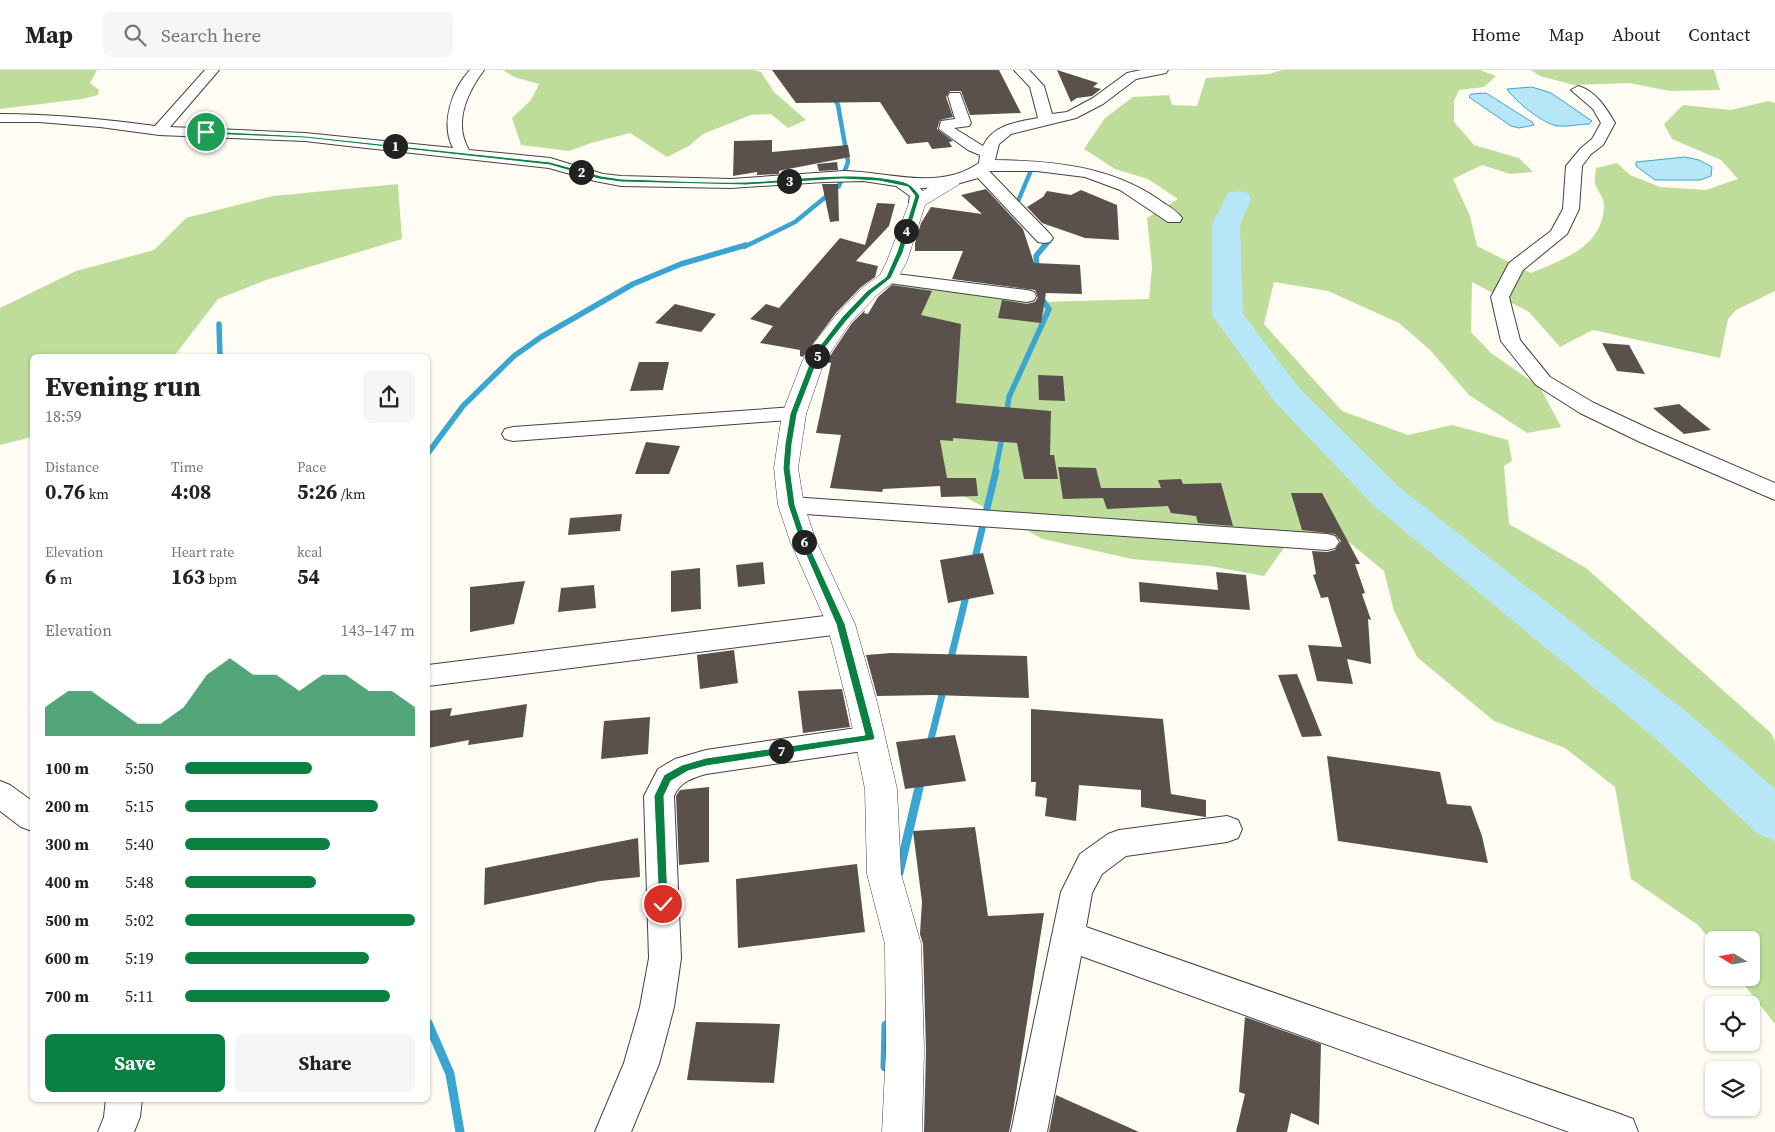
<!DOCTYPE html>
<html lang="en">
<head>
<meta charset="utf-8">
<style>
	:root { --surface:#fff; --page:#f6f6f6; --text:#222; --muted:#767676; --line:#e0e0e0; --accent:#0b8043 }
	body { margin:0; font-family:"Source Serif 4",serif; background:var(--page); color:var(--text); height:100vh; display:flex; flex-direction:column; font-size:19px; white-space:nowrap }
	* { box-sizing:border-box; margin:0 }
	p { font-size:16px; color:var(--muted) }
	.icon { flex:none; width:28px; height:28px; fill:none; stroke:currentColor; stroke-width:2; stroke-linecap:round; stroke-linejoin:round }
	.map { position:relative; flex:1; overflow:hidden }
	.details { position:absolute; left:30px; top:284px; width:400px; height:748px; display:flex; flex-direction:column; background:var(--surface); border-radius:8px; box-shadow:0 1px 4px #0004 }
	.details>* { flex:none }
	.needle { width:32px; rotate:281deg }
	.tools { position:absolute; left:1705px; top:861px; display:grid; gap:10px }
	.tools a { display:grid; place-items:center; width:55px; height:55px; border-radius:8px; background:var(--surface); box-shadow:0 1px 4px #0004; font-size:25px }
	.pin { position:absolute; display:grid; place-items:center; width:42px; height:42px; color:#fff; margin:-21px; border:2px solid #fff; border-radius:50%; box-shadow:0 1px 5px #0007 }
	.km { position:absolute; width:25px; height:25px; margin:-12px; border-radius:50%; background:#222; color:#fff; font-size:14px; line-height:25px; text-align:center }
	.round { display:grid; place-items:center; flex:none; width:52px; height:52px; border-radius:8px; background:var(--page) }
	.head { display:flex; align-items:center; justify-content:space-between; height:85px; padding:0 15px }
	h1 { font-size:28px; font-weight:700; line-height:38px }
	.stats { display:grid; grid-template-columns:repeat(3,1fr); gap:8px; height:85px; padding:5px 15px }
	.stats div { display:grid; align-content:center }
	.stats b { font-size:21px; font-weight:700 }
	.stats small { font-size:14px; font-weight:400 }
	.stats p { font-size:14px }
	.chart { height:140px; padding:10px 15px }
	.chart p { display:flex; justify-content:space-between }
	.chart svg { width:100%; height:90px; margin-top:5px; fill:var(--accent); opacity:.7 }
	.primary-button { display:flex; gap:10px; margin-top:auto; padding:10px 15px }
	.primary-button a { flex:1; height:58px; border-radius:8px; background:var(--accent); color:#fff; font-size:20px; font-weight:700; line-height:58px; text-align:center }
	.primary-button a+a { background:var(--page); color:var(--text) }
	ul { padding:0 15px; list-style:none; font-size:16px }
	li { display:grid; grid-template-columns:80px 60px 1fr; align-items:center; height:38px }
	li i { height:12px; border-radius:6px; background:var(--accent) }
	header { display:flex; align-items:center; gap:30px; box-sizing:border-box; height:70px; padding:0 25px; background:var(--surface); border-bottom:1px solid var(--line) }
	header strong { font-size:24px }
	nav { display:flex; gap:28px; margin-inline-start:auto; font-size:18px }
	.search { width:350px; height:45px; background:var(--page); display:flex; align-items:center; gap:12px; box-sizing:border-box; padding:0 18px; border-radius:8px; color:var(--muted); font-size:19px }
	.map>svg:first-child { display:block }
</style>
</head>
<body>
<header>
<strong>Map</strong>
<div class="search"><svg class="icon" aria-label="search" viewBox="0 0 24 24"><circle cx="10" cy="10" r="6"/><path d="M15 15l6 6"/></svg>Search here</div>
<nav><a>Home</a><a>Map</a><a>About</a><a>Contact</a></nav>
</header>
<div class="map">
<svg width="1775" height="1062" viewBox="0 0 1775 1062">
	<rect width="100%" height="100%" fill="#fffcf4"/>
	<path fill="#bfdd9a" d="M0,0H97L90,13L99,20L98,25L82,29L0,39Z
		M503,0H753L761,2L774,22L806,50L788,58L771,44L751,45L703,64L689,76L667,87L630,63L591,73L569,81L521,75L512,48L531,30L539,14L514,7Z
		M1283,0H1480L1496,6L1484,17L1459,20L1454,31V52L1474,75L1519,88L1533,102L1510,104L1482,95L1453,109L1470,146L1477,176L1531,203C1564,189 1603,177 1604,135C1604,127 1597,121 1595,114C1594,109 1596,103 1596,98L1617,93L1630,105L1660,117L1706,120L1738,109L1721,90L1672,69L1664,54L1683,35L1731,40L1768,31L1775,33V221L1736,240L1728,249L1720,288L1593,260L1560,277L1529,242L1472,212L1471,262L1491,283L1540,317L1561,357L1527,363L1469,325L1430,280L1399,253L1328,221L1274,212L1264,254L1342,341L1408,365L1452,355L1508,370L1512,391L1504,396L1509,454L1586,498L1771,663L1775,671V954L1739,908H1751V870H1714V875L1698,855L1631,809L1615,717L1565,678L1494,651L1417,587L1394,541L1384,501L1345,469L1288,472L1264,506L1210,496L1132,489L1043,469L965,427L921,394L868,263L890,211L1040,232L1149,229L1152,197L1147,148L1178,129L1148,109L1115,99L1084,79L1105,48L1133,27L1169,25L1172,35L1197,36L1206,8L1268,4Z
		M1531,0H1714L1720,20L1670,21L1629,13L1574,15L1540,6Z
		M398,114L402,169L266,210L218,229L174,286H32V367L0,375V238L76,201L154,180L186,148L273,126Z"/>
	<path fill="#b7e6f8" stroke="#3ba5d2" d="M1532,17L1551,23L1592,51L1589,54C1579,54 1568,57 1558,56C1543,54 1515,31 1507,19Z
		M1486,23L1532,52L1534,55L1519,58L1511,56L1469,27L1471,24Z
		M1685,87L1699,90L1712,97L1711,106L1700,110H1655L1636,96V92Z"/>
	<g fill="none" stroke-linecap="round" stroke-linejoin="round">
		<path stroke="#3ba5d2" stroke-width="4.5" d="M1020,139L1016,136L1032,98
			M744,177L795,152L839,116L848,92L838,35L832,24
			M1044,177L1051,169L1047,166"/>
		<path stroke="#3ba5d2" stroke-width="5.5" d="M1037,200L1036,186L1045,175
			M219,254L220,286
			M1006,346L1009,327L1049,239L1040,226
			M428,383L463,336L514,286L541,267L633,214L681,194L746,175
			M995,402L1003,363"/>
		<path stroke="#3ba5d2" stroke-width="7" d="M974,492L996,401
			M950,592L967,522
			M929,677L944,617"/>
		<path stroke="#3ba5d2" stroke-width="9" d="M899,803L921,709
			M428,953L450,1004L460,1062
			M885,997L886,955"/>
		<path fill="#b7e6f8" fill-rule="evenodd" d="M1238,121L1248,123L1251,129L1240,155L1243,244L1299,318L1399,417L1688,643L1775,719V771L1758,764L1656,669L1373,435L1275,332L1212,245V155L1228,123Z"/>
	</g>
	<path fill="#5a504c" d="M772,0H999L1021,43L970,45L961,21H950L946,27L953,47L940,50L937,59L953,71L949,72L952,77L932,79L928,72L907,74L880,32L796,33Z
		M1057,0L1098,13L1093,17L1101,19L1092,26L1077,28L1071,32Z
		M772,70V82L848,75L850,87L783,100L779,101V104L757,105V102L733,106L734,71Z
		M837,92L838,100L819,101L817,94Z
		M822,114H838L839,151L830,152Z
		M986,119L1023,159L1034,193L1080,195L1082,224L1046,223L1041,253L998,248L1002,230L1027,234L1035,232L1038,227L1035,220L952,209L963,181H915V173L921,153L931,137L982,144L961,125Z
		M1081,120L1117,135L1119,170L1085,168L1042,153L1027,137L1043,127L1047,121L1071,125Z
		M877,133L895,134L889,156L856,191L878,196L875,207L861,217L836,243L803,287L800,286V280L760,273L773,256L750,249L766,234L779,238L840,168L865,175Z
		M892,215L932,221L921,245L961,254L956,333L1051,341L1050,385H1054L1058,409H1024L1017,373L953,368V371L940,370L947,408H976L978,426L941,427L940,416L883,419L882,422L830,418L841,365L816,363L831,293L826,292L852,253L865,240L864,243L868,244L878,227Z
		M675,234L716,244L701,262L655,253Z
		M1602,273L1629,275L1645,304L1617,301Z
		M639,292H669L663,320L630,321Z
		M1038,305L1063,306L1065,331L1039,330Z
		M1679,334L1711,360L1684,364L1653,338Z
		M646,372L680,376L669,404H635Z
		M1058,397L1096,398L1101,418H1161L1158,410L1181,409L1183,414L1221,413L1233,456L1198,453L1196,446L1171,443L1168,436L1107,439L1103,428L1063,429Z
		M1291,423H1322L1360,494H1355L1365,523L1362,524L1371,550L1368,549L1371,594L1347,589L1353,614L1317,611L1308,575L1342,577L1328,527L1321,528L1313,505L1316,504L1312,481L1327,482L1335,480L1341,471L1335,464L1302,460Z
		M622,444L620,461L568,465L570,448Z
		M983,483L994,524L948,533L940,490Z
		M763,492L765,514L738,517L736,495Z
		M700,498L701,539L671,542V501Z
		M1216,502L1246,505L1250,540L1140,532L1139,512L1218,520Z
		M525,511L514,554L470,562V517Z
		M594,515L596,538L558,542L561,518Z
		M734,580L738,613L700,619L697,585Z
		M891,583L1027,586L1029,628L933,625L877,626L866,585Z
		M1297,604L1322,666L1302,667L1278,605Z
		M842,619L850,657L803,663L798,621Z
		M527,634L523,667L468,675L469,670L428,678V641L452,638L450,646Z
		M1031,639L1163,649L1171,724L1206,730V747L1141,737V720L1079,715L1076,751L1045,746L1047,728L1035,726L1036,712H1031Z
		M650,647L648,684L601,689L604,651Z
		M955,665L966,711L905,719L896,672Z
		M1327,686L1440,702L1447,734L1471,736L1482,766L1488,793L1338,771Z
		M709,717V792L679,795L676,726L680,720Z
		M975,757L988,846L1044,843L1013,1042L1009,1062H924L926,980L923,874L920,864L922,832L913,761Z
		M638,768L640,807L600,811L484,835L485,798Z
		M857,794L865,862L738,878L736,809Z
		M1245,947L1321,974L1319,1055L1291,1043L1287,1062H1236L1245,1024L1239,1022Z
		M696,952L780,954L774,1013L687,1010Z
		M1056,1025L1139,1062H1049Z"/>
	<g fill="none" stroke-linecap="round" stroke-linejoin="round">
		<g stroke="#434343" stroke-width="2">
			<path id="minor" d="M205,0H219L170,57L305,63L453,78C440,54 452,19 470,0H484C467,23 453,53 469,80L550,88L603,104L621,106L731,109L844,101C889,102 939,121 979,93L980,85L968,80L939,59L941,51L955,49L948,26L950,23H960L971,53L969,56L954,58L983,76C993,54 1018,52 1038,48L1030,17L1014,0H1029L1044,16L1052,44L1067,42L1093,28L1127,3L1141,0H1168L1166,3L1136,9L1103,34L1076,48L1011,64L999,74L995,90C1053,91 1109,96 1158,129C1166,135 1177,140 1182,148L1180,152H1168L1120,120L1085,107L1037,101H989L1050,164L1053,168L1050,172L1044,173L1038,172L978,108L946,117L920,118L926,126L923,135H911L909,132L910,126L896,116L863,111L824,112L731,118L621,116L595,111L549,98L348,76L305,71L159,65L100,57L39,52H0V44C52,44 104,49 155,56Z
				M1578,16C1595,20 1607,39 1615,53L1603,75L1591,84L1582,96L1579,139L1567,164L1523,200L1509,227L1520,270L1550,307L1594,333L1656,362L1775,413V430L1640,372L1580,343L1536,315L1501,271L1491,227L1509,193L1551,161L1563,139L1566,96L1581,78L1592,69L1601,53L1593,39L1571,20Z
				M888,203L1027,220L1034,222L1036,226L1034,230L1027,232L882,212L879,208L882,204Z
				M794,337L801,339L804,344L801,349L513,371L505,369L502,364L505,359L513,357Z
				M791,427L1327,464L1335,466L1339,472L1335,478L1327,480L791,443L783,441L780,435L783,429Z
				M841,544L850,547L854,554L850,561L841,564L428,616V595Z
				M870,656L880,660L884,668L880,676L870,680L706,704C692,708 680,712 674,726L681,888L674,937L659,994L631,1062H595L624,993L640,937L649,888L644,726L658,699L675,689L706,680Z
				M0,711L10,715L32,731V761L21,757L0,741Z
				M1227,746L1238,750L1242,759L1238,768L1227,772L1126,786L1102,804L1092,823L1086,857L1620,1044L1633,1049L1638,1062H1569L1081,886L1047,1062H1011L1061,822L1080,784L1108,764L1119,760Z
				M106,1029H142L140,1047L134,1062H98L104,1047Z"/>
		</g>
		<g stroke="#434343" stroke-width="1">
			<path id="tertiary" d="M952,106L958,107L961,111L958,115L925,135L907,191L898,208L876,226L851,252L824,292L806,344L798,398L804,435L816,471L855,554L878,636L897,719L901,804L921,874L924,980L922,1062H882L886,980L885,874L867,804L865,719L848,636L827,554L790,471L778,435L774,398L782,344L802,292L810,278L837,244L862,218L880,205L887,191L911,128L946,107Z"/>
		</g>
		<use href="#minor" fill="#fff" fill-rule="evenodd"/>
		<use href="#tertiary" fill="#fff" fill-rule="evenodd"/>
	</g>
	<path fill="#0b8043" stroke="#fff" d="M204,61L305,66L550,92L601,106L621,109C663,110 705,113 747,112C797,110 850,100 900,111C910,113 914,118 920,126L903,182L891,208L871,224L847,250L824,279L817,292L797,344L792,374L790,398L795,435L807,471L845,554L875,668L873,670L706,696L688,701L671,711L664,726L668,834L666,837H659L654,726L664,705L682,695L706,688L865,665L836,554L800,471L788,435L783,398L785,374L790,344L810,292L819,277L842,247L867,221L886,207L897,182L915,126L908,117L879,111L842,109L746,115L621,112L599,109L550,95L305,68L206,64Z"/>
</svg>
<div class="tools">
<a><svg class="needle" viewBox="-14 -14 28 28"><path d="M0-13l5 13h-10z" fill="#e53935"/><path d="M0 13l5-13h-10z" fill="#767676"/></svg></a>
<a><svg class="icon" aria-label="locate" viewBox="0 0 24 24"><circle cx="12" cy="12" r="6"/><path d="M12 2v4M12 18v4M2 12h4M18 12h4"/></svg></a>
<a><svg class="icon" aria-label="layers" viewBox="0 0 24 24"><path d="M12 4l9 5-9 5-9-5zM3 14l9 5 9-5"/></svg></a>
</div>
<div class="pin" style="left:206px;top:62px;background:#1e9e55"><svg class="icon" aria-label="arrive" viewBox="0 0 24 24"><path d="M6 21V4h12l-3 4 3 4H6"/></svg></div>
<div class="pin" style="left:663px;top:834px;background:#d93025"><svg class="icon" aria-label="check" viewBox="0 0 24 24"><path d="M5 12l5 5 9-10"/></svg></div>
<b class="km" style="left:395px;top:76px">1</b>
<b class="km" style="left:581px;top:102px">2</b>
<b class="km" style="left:789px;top:111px">3</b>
<b class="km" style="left:906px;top:161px">4</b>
<b class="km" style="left:817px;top:286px">5</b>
<b class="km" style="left:804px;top:472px">6</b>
<b class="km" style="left:781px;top:681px">7</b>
<section class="details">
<div class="head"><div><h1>Evening run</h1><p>18:59</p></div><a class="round"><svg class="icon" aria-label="share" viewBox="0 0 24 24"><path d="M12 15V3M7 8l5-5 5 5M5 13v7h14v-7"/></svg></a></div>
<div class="stats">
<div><p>Distance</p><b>0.76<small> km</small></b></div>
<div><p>Time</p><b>4:08</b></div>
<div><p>Pace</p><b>5:26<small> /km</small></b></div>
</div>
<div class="stats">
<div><p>Elevation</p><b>6<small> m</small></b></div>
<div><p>Heart rate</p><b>163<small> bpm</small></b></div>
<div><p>kcal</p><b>54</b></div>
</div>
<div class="chart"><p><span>Elevation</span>143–147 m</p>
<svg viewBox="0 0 160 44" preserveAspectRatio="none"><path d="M0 44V30L10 22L20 22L30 30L40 38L50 38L60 30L70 14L80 6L90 14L100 14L110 22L120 14L130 14L140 22L150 22L160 30V44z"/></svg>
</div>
<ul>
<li><b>100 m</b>5:50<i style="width:55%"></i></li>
<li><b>200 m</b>5:15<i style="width:84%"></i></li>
<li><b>300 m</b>5:40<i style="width:63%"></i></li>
<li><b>400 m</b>5:48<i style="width:57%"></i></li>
<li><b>500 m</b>5:02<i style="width:100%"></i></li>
<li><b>600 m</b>5:19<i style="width:80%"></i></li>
<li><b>700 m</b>5:11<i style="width:89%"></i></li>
</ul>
<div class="primary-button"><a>Save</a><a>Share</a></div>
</section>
</div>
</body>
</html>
